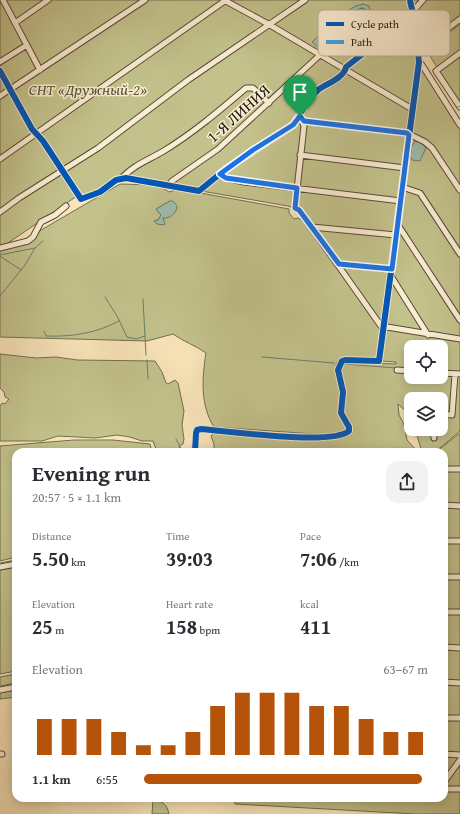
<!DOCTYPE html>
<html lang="en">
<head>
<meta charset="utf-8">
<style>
	:root { --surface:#fff; --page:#f2f2f3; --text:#2b2b33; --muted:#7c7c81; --accent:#b45309 }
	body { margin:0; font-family:"Gentium Book Plus",serif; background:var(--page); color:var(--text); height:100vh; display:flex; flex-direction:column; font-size:15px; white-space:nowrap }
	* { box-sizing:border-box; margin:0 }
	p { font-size:13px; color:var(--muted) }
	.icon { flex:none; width:22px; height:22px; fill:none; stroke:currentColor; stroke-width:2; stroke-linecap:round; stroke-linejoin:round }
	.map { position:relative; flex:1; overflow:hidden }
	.details { position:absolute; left:12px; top:448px; width:436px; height:354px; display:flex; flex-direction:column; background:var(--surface); border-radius:12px; box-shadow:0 2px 10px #0003 }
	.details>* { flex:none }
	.fabs { position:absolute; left:404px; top:340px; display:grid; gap:8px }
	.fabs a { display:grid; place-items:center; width:44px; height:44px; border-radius:8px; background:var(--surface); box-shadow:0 2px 10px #0003; font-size:20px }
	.pin { position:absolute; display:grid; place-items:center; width:34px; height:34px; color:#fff; margin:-41px -17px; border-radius:50% 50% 50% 0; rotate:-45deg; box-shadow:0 0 4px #0007 }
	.pin .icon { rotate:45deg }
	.round { display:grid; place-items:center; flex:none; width:42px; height:42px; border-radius:12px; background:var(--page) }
	.summary { display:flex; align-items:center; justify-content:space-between; height:68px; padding:0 20px }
	h1 { font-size:22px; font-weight:600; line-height:30px }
	.stats { display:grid; grid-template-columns:repeat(3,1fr); gap:6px; height:68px; padding:4px 20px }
	.stats div { display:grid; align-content:center }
	.stats b { font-size:20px; font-weight:600 }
	.stats small { font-size:11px; font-weight:400 }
	.stats p { font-size:11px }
	.chart { height:112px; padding:8px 20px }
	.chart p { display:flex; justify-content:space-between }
	.chart svg { width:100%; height:72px; margin-top:4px; stroke:var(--accent); stroke-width:6 }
	ul { padding:0 20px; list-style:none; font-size:13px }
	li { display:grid; grid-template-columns:64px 48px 1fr; align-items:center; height:30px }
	li i { height:10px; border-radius:5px; background:var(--accent) }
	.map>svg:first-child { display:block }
</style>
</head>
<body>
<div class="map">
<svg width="460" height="814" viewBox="0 0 460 814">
	<rect width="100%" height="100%" fill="#f9e4ba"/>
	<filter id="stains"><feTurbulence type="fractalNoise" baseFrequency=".005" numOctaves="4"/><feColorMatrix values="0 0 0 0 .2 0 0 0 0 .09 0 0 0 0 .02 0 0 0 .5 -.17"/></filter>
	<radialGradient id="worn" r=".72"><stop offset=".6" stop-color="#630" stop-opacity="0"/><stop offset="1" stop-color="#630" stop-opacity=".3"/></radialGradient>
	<path fill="#c3c28c" stroke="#726e4e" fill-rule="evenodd" d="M0,0H460V19L429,43H420L421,60L460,120V431L435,452H422L415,429H441V399H411V416L398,404L399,415L404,424L407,440L418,452H214V444L211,436L214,433C253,436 295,443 334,439C341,438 347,434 353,430L342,413L343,392L339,370L342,362L396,364V362L379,361L384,328L299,210L288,206L126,178L81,199L77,196L5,245L0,246V4L3,2H0ZM411,347H441V377H411Z
		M460,24V105L427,51Z
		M120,184L158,185L169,192L178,189L289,209V213L294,219L298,218L305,222L382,329L377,360L344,358L340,359L336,364L342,392L339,414L347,427L346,430L340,434L329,435L214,427C200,405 202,378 206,353C195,345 184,342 173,334L147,341L0,337V250L12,247ZM170,201L163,221H154L158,220L161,215L156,209Z
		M0,354L36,358L56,357L77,360L155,361L162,372L166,383L168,384L175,380L178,383L184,411L182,425L184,439L183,444L179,446L182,452H157L153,441H142L130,437L117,435L95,438L58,436L42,441H0V406L2,403L5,404L9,399L5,397L4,392L0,388Z
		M460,433V814H416L235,804V798H444V452H436Z
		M74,440H113L150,444L152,452H16V557L0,561V446Z
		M16,567V671L0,674V570Z
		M16,674V683L0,686V677Z
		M16,689V697L0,699V692Z
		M153,799C163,802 167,804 169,814H152Z"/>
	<path fill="#9ebfae" stroke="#6c7d6e" d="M363,4L369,6L373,19L363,35L341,50H331L325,53L312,42L343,13L356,6Z
		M415,141L421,143L426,148L420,161L412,160L410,157L412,146Z
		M170,201H173L177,206C177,213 170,219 163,218L165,224L164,225L157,224L154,221L158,220L161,215L156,209Z"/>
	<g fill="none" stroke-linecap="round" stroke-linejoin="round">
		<path stroke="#606c5e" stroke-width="1" d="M362,8L366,10L368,18L361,32L342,45L324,48L319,43V41C333,30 344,13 362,8Z
			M359,14L362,15L363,18L357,28L339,41L331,40V38L349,21Z"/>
		<path stroke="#6c7d6e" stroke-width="1" d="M0,255L35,248
			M0,256L21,270
			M0,296L25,265L35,248L43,241
			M105,297L117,316L127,337L136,339L145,336
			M143,299L146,355
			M44,331L46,336C72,337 97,333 119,321
			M262,357L334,363
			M147,360L148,379
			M344,364L396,368
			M176,439L183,452
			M0,563L16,560"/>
		<g stroke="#574c3a" stroke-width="7">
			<path id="minor" d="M3,0L40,70
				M224,0L270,25L412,109
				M412,12L423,0
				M15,23L48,0
				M419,43H429L460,19
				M460,53L436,71L460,107
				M0,62L27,45
				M419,62L422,65L460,125
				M0,71L32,129L43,141L81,199L100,192L116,180L126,178L199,191L227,168L293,125C302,113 306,99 318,90C326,84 344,78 346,67L396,28L414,21
				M0,96L145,0
				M300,116L304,126L295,208L299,210L381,326L460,339
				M303,121L407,133L425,142L432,148L460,190
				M300,155L405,168
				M0,159L226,0
				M221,174L226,178L244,182L401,201
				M121,179C132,166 148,160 162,152C192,134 219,111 246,88H253L269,103
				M169,185L172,181L218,149L321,54
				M402,187L420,193L460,254
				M0,212L19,198L98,148L188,80L305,0
				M398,225L460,320
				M312,227L396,235
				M0,248L28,241L33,237L41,222L55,215L66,206
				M339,264L392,269
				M391,276L428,335
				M397,370L411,371
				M441,373L460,374
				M441,414L452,415L455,374
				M433,429L434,438
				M195,452L196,433L197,430L201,429C228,431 331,446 349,431V427L341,413L343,392L338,370L342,361L345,360L379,361L419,62C417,52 421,43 419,34C416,23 412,12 410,0
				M444,469H460
				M444,505L460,506
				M444,541H460
				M0,567L16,564
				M444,577H460
				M444,612H460
				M444,647L460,648
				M444,682L460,683
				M0,690L16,687
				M444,718H460
				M0,754H2
				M444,754L460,755
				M444,782L460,760
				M444,789H460"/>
		</g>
		<use href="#minor" stroke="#fbedd2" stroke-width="5"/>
		<path stroke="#3ea2ea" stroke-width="5" stroke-dasharray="10 5" stroke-linecap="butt" d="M460,107V106"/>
		<g stroke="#fbedd2" stroke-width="8">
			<path id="cycleway" d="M0,71L32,129L43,141L81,199L100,192L116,180L126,178L199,191L227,168L293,125C302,113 306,99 318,90C326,84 344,78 346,67L396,28L414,21
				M195,452L196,433L197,430L201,429C228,431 331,446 349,431V427L341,413L343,392L338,370L342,361L345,360L379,361L419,62C417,52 421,43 419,34C416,23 412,12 410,0"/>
		</g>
		<use href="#cycleway" stroke="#0057b8" stroke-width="6"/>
	</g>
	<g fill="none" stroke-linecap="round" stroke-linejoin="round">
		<g stroke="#fff" stroke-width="8">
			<path id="route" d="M300,116L304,121L407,133L409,135L392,269L339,264L299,210L295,208L297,188L226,178L220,174L253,150L293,125Z"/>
		</g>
		<use href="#route" stroke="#1a73e8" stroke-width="5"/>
	</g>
	<g text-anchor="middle" stroke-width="3" stroke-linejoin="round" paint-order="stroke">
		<g font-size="16" font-style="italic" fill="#5a543b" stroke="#fbedd2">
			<text x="88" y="95">СНТ «Дружный-2»</text>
		</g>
		<g font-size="16" fill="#21190f" stroke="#fbedd2">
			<text transform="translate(238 113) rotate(-42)" y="6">1-Я ЛИНИЯ</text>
		</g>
	</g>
	<rect x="318" y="10" width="132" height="46" rx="6" fill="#fbedd2" stroke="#baad98" stroke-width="1"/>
	<rect x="326" y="22" width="18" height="4" fill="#0057b8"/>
	<rect x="326" y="40" width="18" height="4" fill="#3ea2ea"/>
	<g font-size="11" fill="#21190f">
		<text x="351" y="28">Cycle path</text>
		<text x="351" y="46">Path</text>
	</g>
	<rect width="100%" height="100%" filter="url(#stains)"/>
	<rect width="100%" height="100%" fill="url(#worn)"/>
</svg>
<div class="fabs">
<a><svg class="icon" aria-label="locate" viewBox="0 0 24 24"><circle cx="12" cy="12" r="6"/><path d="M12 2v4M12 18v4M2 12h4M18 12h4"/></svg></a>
<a><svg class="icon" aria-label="layers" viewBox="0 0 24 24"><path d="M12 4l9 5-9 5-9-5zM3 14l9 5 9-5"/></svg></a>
</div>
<div class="pin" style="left:300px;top:116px;background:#1e9e55"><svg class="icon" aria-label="arrive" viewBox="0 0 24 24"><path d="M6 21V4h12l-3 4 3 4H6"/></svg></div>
<section class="details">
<div class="summary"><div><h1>Evening run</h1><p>20:57 · 5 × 1.1 km</p></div><a class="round"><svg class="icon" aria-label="share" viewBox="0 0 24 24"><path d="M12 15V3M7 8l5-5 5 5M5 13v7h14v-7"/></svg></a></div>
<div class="stats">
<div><p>Distance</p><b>5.50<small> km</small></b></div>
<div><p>Time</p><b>39:03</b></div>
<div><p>Pace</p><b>7:06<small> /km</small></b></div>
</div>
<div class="stats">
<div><p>Elevation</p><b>25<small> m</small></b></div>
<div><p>Heart rate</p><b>158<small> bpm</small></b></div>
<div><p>kcal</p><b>411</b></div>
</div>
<div class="chart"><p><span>Elevation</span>63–67 m</p>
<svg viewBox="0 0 160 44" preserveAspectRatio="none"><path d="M5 44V22M15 44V22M25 44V22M35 44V30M45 44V38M55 44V38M65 44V30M75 44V14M85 44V6M95 44V6M105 44V6M115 44V14M125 44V14M135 44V22M145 44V30M155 44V30"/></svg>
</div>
<ul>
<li><b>1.1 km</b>6:55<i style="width:98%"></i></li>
</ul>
</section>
</div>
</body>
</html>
